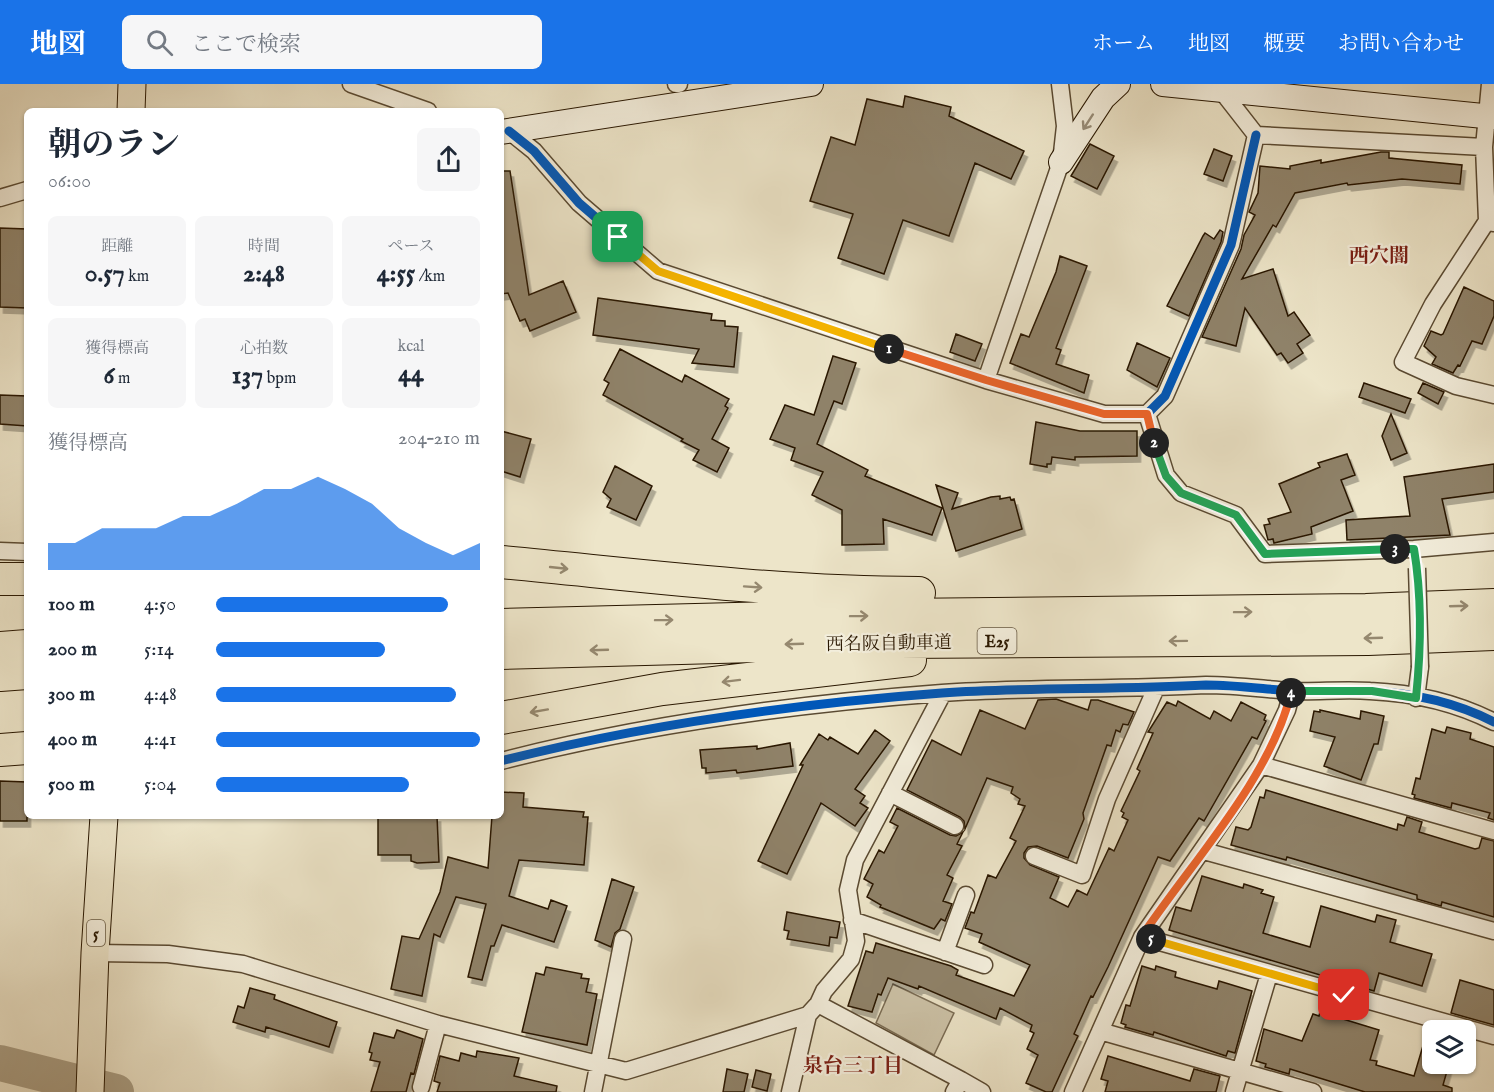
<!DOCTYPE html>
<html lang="ja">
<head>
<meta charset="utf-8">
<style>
	:root { --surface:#fff; --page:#f6f6f7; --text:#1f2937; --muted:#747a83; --accent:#1a73e8 }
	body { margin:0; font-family:"IM FELL English","Noto Serif JP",serif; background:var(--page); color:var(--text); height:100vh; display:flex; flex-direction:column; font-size:22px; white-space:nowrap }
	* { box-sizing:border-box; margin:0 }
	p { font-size:20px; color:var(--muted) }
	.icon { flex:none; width:33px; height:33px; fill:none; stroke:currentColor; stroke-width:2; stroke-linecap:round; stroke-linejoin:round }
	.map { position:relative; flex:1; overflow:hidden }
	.details { position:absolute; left:24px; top:24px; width:480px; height:711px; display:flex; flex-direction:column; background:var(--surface); border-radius:9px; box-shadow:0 2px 4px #0004 }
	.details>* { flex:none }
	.tools { position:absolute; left:1422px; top:936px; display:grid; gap:12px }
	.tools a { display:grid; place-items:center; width:54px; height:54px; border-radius:9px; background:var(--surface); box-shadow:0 2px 4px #0004; font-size:30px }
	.pin { position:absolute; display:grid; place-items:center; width:51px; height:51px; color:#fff; margin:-26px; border-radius:12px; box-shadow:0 3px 9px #0006 }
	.km { position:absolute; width:30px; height:30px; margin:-15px; border-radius:50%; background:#222; color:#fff; font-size:16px; line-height:30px; text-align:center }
	.round { display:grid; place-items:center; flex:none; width:63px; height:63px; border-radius:9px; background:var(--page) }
	.headline { display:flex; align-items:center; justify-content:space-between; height:102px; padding:0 24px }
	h1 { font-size:33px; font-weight:700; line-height:45px }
	.stats { display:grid; grid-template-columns:repeat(3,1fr); gap:9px; height:102px; padding:6px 24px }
	.stats div { display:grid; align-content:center; border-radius:9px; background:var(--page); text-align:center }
	.stats b { font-size:26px; font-weight:700 }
	.stats small { font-size:16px; font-weight:400 }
	.stats p { font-size:16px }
	.chart { height:168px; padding:12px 24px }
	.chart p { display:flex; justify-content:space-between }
	.chart svg { width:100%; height:108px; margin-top:6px; fill:var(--accent); opacity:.7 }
	ul { padding:0 24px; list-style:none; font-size:20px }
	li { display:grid; grid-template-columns:96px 72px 1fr; align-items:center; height:45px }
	li i { height:15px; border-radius:8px; background:var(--accent) }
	header { display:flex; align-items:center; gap:36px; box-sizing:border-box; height:84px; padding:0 30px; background:var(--accent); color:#fff }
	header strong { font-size:28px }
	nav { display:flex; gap:33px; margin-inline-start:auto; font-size:21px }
	.search { width:420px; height:54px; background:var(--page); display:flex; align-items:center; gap:15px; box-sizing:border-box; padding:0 21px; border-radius:9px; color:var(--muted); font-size:22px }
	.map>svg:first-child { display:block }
</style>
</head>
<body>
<header>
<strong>地図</strong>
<div class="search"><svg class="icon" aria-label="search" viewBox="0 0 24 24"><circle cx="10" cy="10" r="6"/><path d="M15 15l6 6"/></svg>ここで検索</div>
<nav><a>ホーム</a><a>地図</a><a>概要</a><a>お問い合わせ</a></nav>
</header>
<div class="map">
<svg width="1494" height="1008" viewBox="0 0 1494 1008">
	<defs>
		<filter id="shadow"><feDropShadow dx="3.5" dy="6" stdDeviation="0" flood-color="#0004"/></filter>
	</defs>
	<rect width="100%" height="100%" fill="#ede5c9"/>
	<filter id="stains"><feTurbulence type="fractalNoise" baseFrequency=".00333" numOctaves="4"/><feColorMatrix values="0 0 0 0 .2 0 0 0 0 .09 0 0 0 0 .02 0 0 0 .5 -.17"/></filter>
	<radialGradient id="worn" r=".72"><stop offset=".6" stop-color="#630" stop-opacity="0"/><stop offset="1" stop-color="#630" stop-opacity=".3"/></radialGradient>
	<path fill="#ccc2a7" stroke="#7a6c54" stroke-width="1.5" d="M893,900L954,929L934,971L876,939Z"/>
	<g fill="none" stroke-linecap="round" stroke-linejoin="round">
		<path stroke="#aa9f85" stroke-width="36" d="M0,979L116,1008"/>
	</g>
	<path fill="#8f8269" stroke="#291700" stroke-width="1.5" filter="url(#shadow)" d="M905,12L951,23L949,32L1024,67L1011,95L975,79L949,152L903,136L884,190L838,174L853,130L810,117L831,53L855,61L867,15L903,23Z
		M1090,60L1114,72L1097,105L1071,92Z
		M1214,65L1232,72L1223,97L1204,90Z
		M1381,68H1389V74L1462,81L1460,100L1402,95L1348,101L1347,99L1295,109L1276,143L1273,141L1242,195L1273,185L1288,232L1294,228L1310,251L1297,260L1303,269L1288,279L1281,269L1277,271L1245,224L1236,262L1202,253L1241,165L1244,151L1255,131L1249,128L1258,109L1260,82L1290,85V82L1321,76V79Z
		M501,87H510L529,211L563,197L576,228L530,247L525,235L520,237L508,209L501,210Z
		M0,144L27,145V224L0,223Z
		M1220,146L1223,148L1221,158L1189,232L1167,222L1203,152L1205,149L1214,155Z
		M1060,172L1087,182L1056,264L1061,266L1056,280L1089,291L1084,309L1010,279L1021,250L1029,253L1056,188Z
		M1464,203L1494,217V232L1482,260L1472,257L1460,282L1458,281L1453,289L1432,280L1436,273L1424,262L1431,247L1441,251L1443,250Z
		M598,214L712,230L711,236L725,237V242L738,243L734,283L692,279L699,265L593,251Z
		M956,250L982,260L975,277L950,268Z
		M1137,259L1170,274L1157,303L1127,286Z
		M620,265L682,298L685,291L729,315L725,322L728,324L712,355L729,364L717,388L693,376L699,366L681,357L683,355L603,311L609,299L604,296Z
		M833,272L856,279L842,320L834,317L817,360L868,386L865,392L942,424L932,451L883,435L884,460L842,461V426L812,411L823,388L791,376L795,364L770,355L785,321L814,331Z
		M1364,299L1411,315L1405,329L1359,313Z
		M1423,299L1444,308L1438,320L1418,309Z
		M0,311L27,312V342L0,340Z
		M1391,330L1407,369L1391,376L1382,352Z
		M1036,338L1080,347H1137V372L1075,373V376L1052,373L1051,380H1047V383L1030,380Z
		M501,347L531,355L520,393L501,387Z
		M1347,370L1355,391L1341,396L1353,427L1311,443L1312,450L1274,459L1273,455L1268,456L1264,441L1270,440L1268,435L1291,428L1279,400L1320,383L1318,379Z
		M1494,380V408L1442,415L1450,451L1347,456L1346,436L1410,432L1404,393Z
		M615,382L652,402L636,436L607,423L611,415L603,408Z
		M936,401L958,409L952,425L991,413L1000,412V415L1010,413L1011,416L1014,415L1022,445L956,467Z
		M1056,615L1088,626L1091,616H1098L1134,628L1128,641L1123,640L1120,648L1116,646L1111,662L1107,661L1083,729L1084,735L1068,774L1037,762L1028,763L1024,769V774L1030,781L1059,793L1050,814L1068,823L1077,806L1087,811L1109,764L1114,767L1128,736L1122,733L1124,729L1121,727L1140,687L1137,685L1153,649L1148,648L1167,618L1176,622L1178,617L1210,635L1214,627L1231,637L1241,618L1266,631L1264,636L1266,637L1257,655L1252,653L1204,737L1199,734L1170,777L1158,773L1108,883L1093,913L1091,912L1074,950L1078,952L1064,982L1052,1008H1046L1026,999L1038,971L1027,965L1034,949L1030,947L1032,941L1000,924L996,935L919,902L918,905L888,894L881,911L878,910L872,928L848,922L866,867L873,869L876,859L951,882L958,886L956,891L1014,912L1030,881L979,858L982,850L965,844L971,828L974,829L988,791L996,794L1016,757L1010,754L1025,722L1018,720L1020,715L1011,709L1013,703L987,694L965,745L964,737L960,733L907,706L932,656L961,671L980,626L1025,645L1038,616Z
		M1320,626L1360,635L1361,627L1384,632L1378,660H1374L1361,696L1324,682L1335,653L1310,647L1314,627L1320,628Z
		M1447,643L1471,649L1470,655L1494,663V736L1488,734L1490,729L1452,719L1451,724L1414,714L1415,711L1412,710L1416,694L1420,695L1432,645L1445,649Z
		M875,646L890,657L855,705L865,712L860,719L868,724L855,742L821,719L787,790L758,777L803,681H800L819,650L828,656L830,653L858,670Z
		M790,659L793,682L737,689L736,686L706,689V684H702L700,666L757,662V665Z
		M0,697L27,698V737H0Z
		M1266,706L1397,746L1398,740L1404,742L1407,733L1422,738L1419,748L1475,765L1479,764L1482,754L1494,757V833L1442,818L1441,822L1417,815V811L1287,773L1286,776L1231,761L1236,743L1248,746L1251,743L1260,713L1264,714Z
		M501,708L524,709L523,723L584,728L583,733H588L584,781L519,776L509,812L548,825L551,816L567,822L554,858L502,841L494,862H491L482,896L468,893L486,820L456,813L440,853L434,850L422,912L391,905L402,852L419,855L440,808L448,773L488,784L492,732H501Z
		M897,724L950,751L956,752L963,748L957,760L962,762L947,791L953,794L943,817L952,820L945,837L941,835L934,845L880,823L881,821L867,813L873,800L864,795L879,766L884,769L898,742L890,738Z
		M378,732H437L439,778L417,779L411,777V771H378Z
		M1202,792L1243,804L1244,800L1263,806L1261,809L1274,813L1263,849L1310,863L1321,822L1375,838L1377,831L1396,836L1390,858L1432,870L1422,902L1379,889L1374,907L1169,846L1176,823L1191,827Z
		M612,795L634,803L620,845L615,849L611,863L595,856Z
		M787,828L840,838L837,854L830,853L829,862L787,855L789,847L784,846Z
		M1142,882L1155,886L1156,882L1176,888L1175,893L1217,905L1219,897L1252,907L1235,969L1228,967L1226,972L1154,948L1153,951L1125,943L1126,941L1121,939L1126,921L1130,922Z
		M546,883L582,890L581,894L589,895L586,908L597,910L587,961L522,948L536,889L544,891Z
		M1460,896L1494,906V941L1451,929Z
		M250,904L275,911L274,915L337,938L329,963L266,943L265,948L233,938L238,922L244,924Z
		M1320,928L1379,946L1370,976L1377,977L1376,981L1414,992L1428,945L1432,946V980H1449L1443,1001L1452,1004V1008H1365L1290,985L1289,990L1265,983L1266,980L1256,977L1264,945L1302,957L1313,930L1319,932Z
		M397,946L423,955L414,990L411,989L406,1008H371L380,978L370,976L372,969L369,968L374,949L394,954Z
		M477,967L519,974L514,992L557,1002L556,1008H437L440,999L434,997L440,972L459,977L461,969L476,973Z
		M1108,972L1190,997L1194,985L1220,992L1216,1008H1105L1108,997L1101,995Z
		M727,985L748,990L744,1008H723Z
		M756,986L771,990L767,1007L752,1003Z"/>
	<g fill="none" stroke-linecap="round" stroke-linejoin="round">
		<g stroke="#5a4a32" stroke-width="19">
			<path id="street" d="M351,0L428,27
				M676,0H679
				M1217,1L1256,51L1484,63L1487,137L1494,139
				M509,47L534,67L579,119L658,187L986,296L1104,330H1147L1165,312L1231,161L1256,51
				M1484,63L1490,0
				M0,114L27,106
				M1487,137L1433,220L1403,278L1456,302L1494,311
				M986,296L1061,78L1065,42L1060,0
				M1147,330L1166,391L1181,409L1236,431L1265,470L1414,465L1494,458
				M0,467L27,468
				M1416,614L1420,583
				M501,677C646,640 793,620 942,609C1029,603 1118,606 1206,601C1235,601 1263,605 1292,607C1318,608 1344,605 1370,607C1412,609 1457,619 1494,638
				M1261,681L1494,747
				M890,709L955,742
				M1204,767L1494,847
				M1034,772L1082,791L1107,715L1156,604
				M852,836L984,881
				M1142,853L1494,952
				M945,868L966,811
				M95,869L168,870L243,880L438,940L626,987L808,931
				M818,920L961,996L954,1008
				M1100,947L1313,1008
				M961,996L982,1008
				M421,1003L438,940
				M593,1008L623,855
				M790,1008L808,931L818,920L824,907L851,875L856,857L848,806L855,776L943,609
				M1073,1008L1142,853L1261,681L1287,626L1292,607
				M1234,1008L1269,890"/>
		</g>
		<g stroke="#291700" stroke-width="26">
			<path id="secondary" d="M1163,0L1494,33
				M501,48L811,0
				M1061,78L1103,14L1118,0"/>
		</g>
		<g stroke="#291700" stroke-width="29">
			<path id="primary" d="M131,27L132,0
				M90,1008L95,869L104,732"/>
		</g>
		<g stroke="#291700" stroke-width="34">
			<path id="highway" d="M501,478C640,491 778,509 919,509
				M0,495H27
				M501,541L897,531L1366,526L1494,521
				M0,564L27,562
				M501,569L898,558L1368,555L1494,550
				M0,591L27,589
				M501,634L662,605L910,576
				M0,666L27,664"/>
		</g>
		<use href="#street" stroke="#f3eedc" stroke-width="16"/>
		<use href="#secondary" stroke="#f3eedc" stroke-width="24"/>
		<use href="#primary" stroke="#ede5c9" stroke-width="27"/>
		<use href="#highway" stroke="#ede5c9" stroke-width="32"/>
		<g stroke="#5a4a32" stroke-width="19" stroke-linecap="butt">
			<path id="street-bridge" d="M1417,484L1420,583"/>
		</g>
		<use href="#street-bridge" stroke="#f3eedc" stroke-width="16"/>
		<g stroke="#f3eedc" stroke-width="13">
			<path id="cycleway" d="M509,47L534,67L579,119L658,187L986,296L1104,330H1147L1165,312L1231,161L1256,51
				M501,677C646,640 793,620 942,609C1029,603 1118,606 1206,601C1235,601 1263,605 1292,607C1318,608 1344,605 1370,607C1412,609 1457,619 1494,638"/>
		</g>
		<use href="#cycleway" stroke="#0057b8" stroke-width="9"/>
	</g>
	<defs><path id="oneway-shaft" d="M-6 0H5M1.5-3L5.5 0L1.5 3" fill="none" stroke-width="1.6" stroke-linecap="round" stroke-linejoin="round" transform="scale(1.5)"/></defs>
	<use stroke="#988d79" href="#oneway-shaft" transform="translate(1088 38) rotate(123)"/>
	<g stroke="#95886f">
		<use href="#oneway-shaft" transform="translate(559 484) rotate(6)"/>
		<use href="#oneway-shaft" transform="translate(753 503) rotate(4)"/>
		<use href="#oneway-shaft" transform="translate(1459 522) rotate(-2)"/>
		<use href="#oneway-shaft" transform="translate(1243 528) rotate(-1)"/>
		<use href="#oneway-shaft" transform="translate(859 532) rotate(-1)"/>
		<use href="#oneway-shaft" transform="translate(664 536) rotate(-1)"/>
		<use href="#oneway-shaft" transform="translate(1373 554) rotate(178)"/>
		<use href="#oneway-shaft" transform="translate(1178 557) rotate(179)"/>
		<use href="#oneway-shaft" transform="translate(794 560) rotate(178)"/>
		<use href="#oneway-shaft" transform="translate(599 566) rotate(178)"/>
		<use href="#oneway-shaft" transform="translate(731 597) rotate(173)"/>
		<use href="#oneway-shaft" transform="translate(539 627) rotate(170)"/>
	</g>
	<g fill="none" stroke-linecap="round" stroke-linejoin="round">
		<g stroke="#fff" stroke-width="12">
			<path id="split-1" d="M618,153L658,187L889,265"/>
		</g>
		<g stroke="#fff" stroke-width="12">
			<path id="split-2" d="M889,265L986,296L1104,330H1147L1154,359"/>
		</g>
		<g stroke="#fff" stroke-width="12">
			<path id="split-3" d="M1154,359L1166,392L1181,409L1236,431L1265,470L1395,465"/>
		</g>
		<g stroke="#fff" stroke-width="12">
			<path id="split-4" d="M1291,609L1292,607H1372L1416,614C1421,566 1422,513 1414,465H1395"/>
		</g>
		<g stroke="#fff" stroke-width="12">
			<path id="split-5" d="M1151,855L1142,852C1191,779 1270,695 1291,609"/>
		</g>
		<g stroke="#fff" stroke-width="12">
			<path id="split-6" d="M1151,855L1344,911"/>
		</g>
		<use href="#split-1" stroke="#f5b400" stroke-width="8"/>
		<use href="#split-2" stroke="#f0652b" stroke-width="8"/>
		<use href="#split-3" stroke="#22a559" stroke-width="8"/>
		<use href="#split-4" stroke="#22a559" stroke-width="8"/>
		<use href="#split-5" stroke="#f0652b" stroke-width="8"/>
		<use href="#split-6" stroke="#f5b400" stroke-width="8"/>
	</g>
	<g text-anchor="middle" stroke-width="4.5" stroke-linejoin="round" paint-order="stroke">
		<g fill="#f3eedc" stroke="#665842" stroke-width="1.5">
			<rect x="977.5" y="544" width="39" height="26" rx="4.5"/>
			<rect x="87" y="836" width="18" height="26" rx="4.5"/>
		</g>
		<g font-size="16" font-weight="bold" fill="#291700">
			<text x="997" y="563">E25</text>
			<text x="96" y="855">5</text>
		</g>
		<g font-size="18" fill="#291700" stroke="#f3eedc">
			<text transform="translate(889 559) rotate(-1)" y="6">西名阪自動車道</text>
		</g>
		<g font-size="20" font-weight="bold" fill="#7a1f14" stroke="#f3eedc">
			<text x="1379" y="178">西穴闇</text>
			<text x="853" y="988">泉台三丁目</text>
		</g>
	</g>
	<rect width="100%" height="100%" filter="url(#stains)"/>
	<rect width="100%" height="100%" fill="url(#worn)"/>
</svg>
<div class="tools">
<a><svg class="icon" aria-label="layers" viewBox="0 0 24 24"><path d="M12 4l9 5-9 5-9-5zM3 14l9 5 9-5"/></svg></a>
</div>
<div class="pin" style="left:618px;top:153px;background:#1e9e55"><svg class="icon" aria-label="arrive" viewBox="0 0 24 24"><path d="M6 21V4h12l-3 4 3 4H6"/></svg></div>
<div class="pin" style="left:1344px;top:911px;background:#d93025"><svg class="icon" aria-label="check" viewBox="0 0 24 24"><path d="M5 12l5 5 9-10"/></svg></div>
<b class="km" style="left:889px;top:265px">1</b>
<b class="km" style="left:1154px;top:359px">2</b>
<b class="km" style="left:1395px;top:465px">3</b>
<b class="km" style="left:1291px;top:609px">4</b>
<b class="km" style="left:1151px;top:855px">5</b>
<section class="details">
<div class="headline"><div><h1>朝のラン</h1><p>06:00</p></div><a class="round"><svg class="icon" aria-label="share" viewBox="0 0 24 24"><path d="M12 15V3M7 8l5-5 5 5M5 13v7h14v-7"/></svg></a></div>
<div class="stats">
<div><p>距離</p><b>0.57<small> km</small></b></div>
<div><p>時間</p><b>2:48</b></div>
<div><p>ペース</p><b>4:55<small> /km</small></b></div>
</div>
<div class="stats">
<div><p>獲得標高</p><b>6<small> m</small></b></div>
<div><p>心拍数</p><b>137<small> bpm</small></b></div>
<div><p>kcal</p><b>44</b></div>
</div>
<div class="chart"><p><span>獲得標高</span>204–210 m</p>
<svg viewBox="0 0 160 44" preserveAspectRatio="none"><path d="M0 44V33L10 33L20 27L30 27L40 27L50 22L60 22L70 17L80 11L90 11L100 6L110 11L120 17L130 27L140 33L150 38L160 33V44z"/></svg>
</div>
<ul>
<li><b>100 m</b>4:50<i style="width:88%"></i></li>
<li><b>200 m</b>5:14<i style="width:64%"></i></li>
<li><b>300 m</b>4:48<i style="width:91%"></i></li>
<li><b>400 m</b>4:41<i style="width:100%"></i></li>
<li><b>500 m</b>5:04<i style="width:73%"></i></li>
</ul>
</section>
</div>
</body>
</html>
